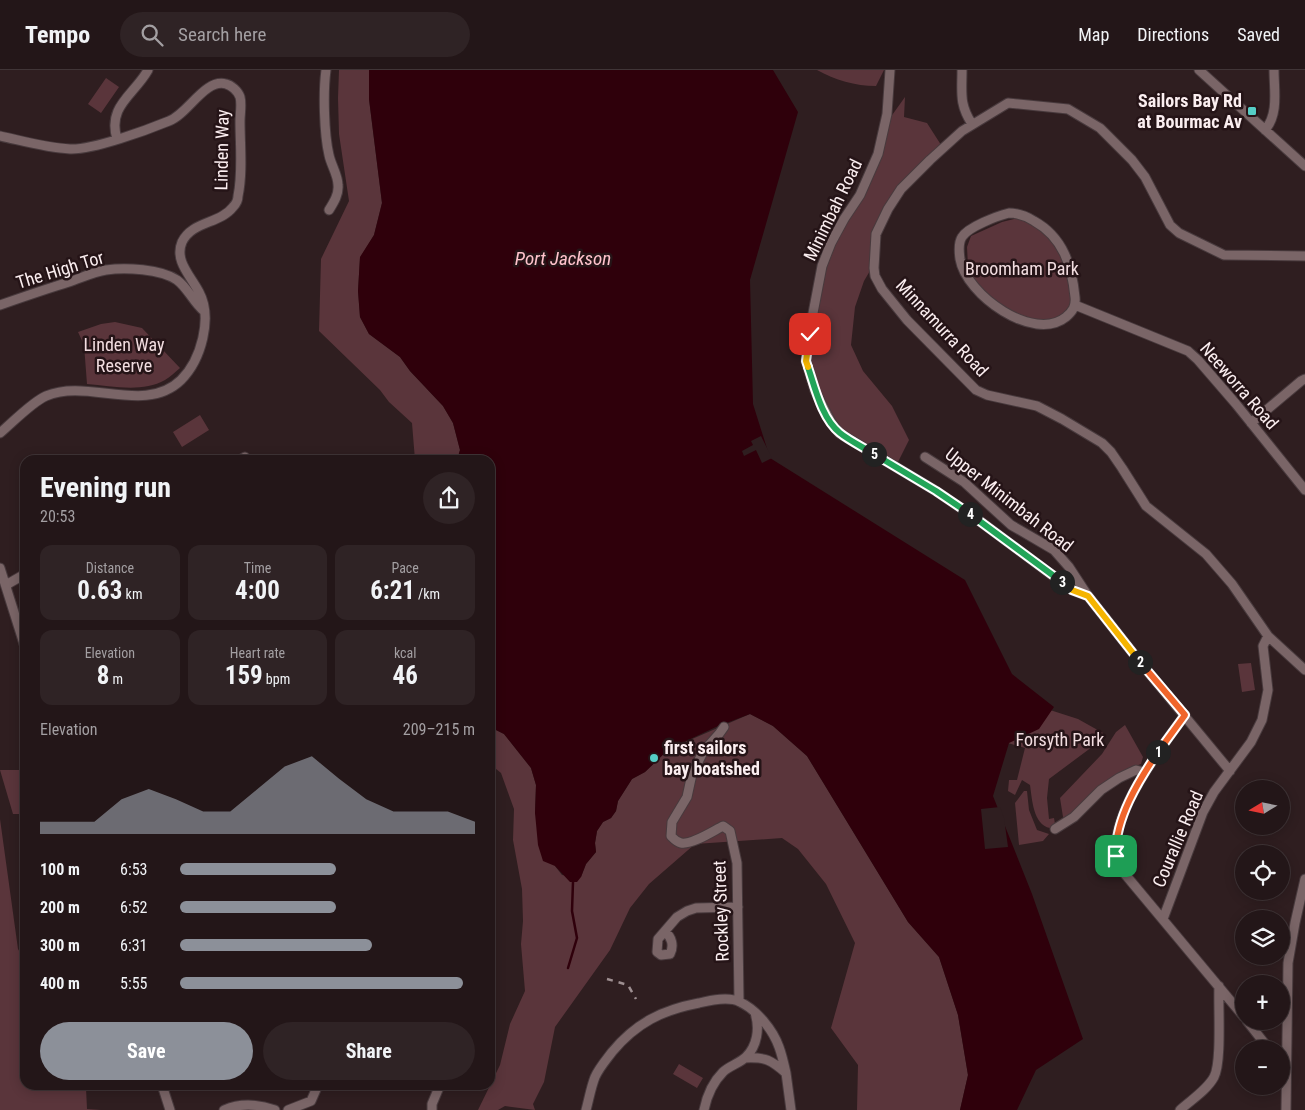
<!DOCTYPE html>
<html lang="en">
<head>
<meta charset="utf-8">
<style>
	:root { --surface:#231618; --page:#2f2325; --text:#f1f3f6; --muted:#a39fa2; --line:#403537; --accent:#8c9099 }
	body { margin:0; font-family:"Roboto Condensed",sans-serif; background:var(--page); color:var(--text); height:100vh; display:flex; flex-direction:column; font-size:19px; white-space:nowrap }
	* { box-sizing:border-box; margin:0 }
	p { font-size:16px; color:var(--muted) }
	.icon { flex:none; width:28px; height:28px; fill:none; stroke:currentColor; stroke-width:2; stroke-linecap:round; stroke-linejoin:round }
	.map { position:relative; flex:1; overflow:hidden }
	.details { position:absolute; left:20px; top:385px; width:475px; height:635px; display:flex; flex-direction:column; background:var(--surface); border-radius:15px; box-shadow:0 2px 12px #0003,0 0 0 1px var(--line) }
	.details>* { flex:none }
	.needle { width:32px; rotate:260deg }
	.fabs { position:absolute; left:1235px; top:710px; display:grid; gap:10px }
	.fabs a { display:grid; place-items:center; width:55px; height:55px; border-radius:50%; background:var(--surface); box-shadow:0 2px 12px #0003,0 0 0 1px var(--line); font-size:25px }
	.pin { position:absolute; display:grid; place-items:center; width:42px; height:42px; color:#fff; margin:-21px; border-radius:10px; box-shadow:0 2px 8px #0006 }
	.km { position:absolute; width:25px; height:25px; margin:-12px; border-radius:50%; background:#222; color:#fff; font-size:14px; line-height:25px; text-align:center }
	.round { display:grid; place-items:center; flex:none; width:52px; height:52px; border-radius:26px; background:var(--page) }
	.head { display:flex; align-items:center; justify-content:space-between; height:85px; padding:0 20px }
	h1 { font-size:28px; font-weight:700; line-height:38px }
	.stats { display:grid; grid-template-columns:repeat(3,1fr); gap:8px; height:85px; padding:5px 20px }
	.stats div { display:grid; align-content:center; border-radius:12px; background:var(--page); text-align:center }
	.stats b { font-size:25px; font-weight:700 }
	.stats small { font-size:14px; font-weight:400 }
	.stats p { font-size:14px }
	.chart { height:140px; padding:10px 20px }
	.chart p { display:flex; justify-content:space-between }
	.chart svg { width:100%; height:90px; margin-top:5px; fill:var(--accent); opacity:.7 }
	.button { display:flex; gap:10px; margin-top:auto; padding:10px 20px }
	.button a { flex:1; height:58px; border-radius:30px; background:var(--accent); color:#fff; font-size:20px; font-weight:700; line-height:58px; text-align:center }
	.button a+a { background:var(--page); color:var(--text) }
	ul { padding:0 20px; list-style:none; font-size:16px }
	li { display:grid; grid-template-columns:80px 60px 1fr; align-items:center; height:38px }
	li i { height:12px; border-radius:6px; background:var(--accent) }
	header { display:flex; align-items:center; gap:30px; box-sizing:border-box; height:70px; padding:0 25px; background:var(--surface); border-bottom:1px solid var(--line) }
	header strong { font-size:24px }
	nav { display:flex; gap:28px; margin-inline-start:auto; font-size:18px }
	.search { width:350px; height:45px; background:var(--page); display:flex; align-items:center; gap:12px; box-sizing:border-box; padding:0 18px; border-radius:28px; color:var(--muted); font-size:19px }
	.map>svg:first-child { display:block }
</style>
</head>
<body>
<header>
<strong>Tempo</strong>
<div class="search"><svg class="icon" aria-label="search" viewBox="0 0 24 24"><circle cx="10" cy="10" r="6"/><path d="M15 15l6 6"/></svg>Search here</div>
<nav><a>Map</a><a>Directions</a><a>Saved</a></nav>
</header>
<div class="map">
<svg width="1305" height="1040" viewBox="0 0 1305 1040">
	<rect width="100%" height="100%" fill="#2f1e20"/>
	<path fill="#5a353b" d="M339,0H369V29L382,133L374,165L360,188L358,221L360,247L369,264L400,287L410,301L443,336L453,353L460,380L457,390H415L412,353L389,332L380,320L319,261L321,189L349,131L339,64L338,28Z
		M817,0H884L876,16C855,16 835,10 817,0Z
		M106,8L119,17L101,43L88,34Z
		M905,27L904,47L927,53L943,78L895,129L880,154L874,194L864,211L855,237L851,275L863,301L892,336L909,370L898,392L874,384L839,363L815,321L806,291L831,173L860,133L885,55Z
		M1018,148L1052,164L1071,210V234L1061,246L1046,253L1018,248L976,216L968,196L967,177L971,166L1002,152Z
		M115,252L142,258L180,298C175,302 170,307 165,310C142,323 112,316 87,314L84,275L78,262L101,254Z
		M200,345L209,360L182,377L173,362Z
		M1251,593L1255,620L1242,622L1238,594Z
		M1050,640L1078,649L1103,663L1096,674L1049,709L1047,728L1049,749L1054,748L1055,754L1050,758C1033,755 1032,728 1030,715L1022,710L1015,725L1008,721L1009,710H1017L1025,678L1008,673Z
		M750,644L773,656L807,686L908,852L939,887L958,945L968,1005L960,1040H857L858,995L831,958L855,873L826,814L798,779L782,768L695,774L649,814L630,838L610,880L555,957L544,1012L533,1034L535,1040L505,1036L498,1040H478L500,995L510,954L525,921L521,874L523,851L522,819L513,770L514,739L501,703L490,694V657L504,664L531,698L536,715L535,743L555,796L562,805L581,807L586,794L596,782L595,773L597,761L603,752L611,748L616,741L618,731L632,709L645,702L669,679Z
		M1125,655L1143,687L1141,694C1123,700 1106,709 1092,722C1083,730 1077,740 1067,748L1063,747L1060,728L1102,684L1116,662Z
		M0,700H25V744H13Z
		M1024,721H1027L1029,740L1037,760L1049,764L1043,771L1019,775L1015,733Z
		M0,749L18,879L25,891V1015H151L152,1018H86L87,1039L101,1040H0Z
		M679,994L703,1008L697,1018L673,1004Z"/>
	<path fill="#2f000b" d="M369,0H773L798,42L750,210L753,334L770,388L965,510L1012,604L1054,637L1039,659L1009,673L993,726L1032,824L1083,969L1036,1000L1017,1040H960L968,1005L958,945L939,887L908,852L807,686L773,656L750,644L716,657L669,679L645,702L632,709L618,731L616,741L611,748L603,752L597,761L595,773L596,782L586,794L581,807L577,812H570L555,796L543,791L538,775L535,743L536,715L531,698L504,664L490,657V390H457L460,380L453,353L443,336L410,301L400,287L369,264L360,247L358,221L360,187L374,165L382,133L369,29Z"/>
	<path fill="#2f1e20" d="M761,366L772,388L762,393L756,380L744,386L742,381L753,375L751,371Z
		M1000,737L1004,748L1008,777L985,779L981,739Z"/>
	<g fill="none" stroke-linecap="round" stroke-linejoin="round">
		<path stroke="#2f000b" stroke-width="2.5" d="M568,898L577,868L572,841L573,812"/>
		<g stroke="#483a3d" stroke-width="11">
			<path id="street" d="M326,0C323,22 324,64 329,85C331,95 338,105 338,115C339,124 334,132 329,140
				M890,0L887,44L878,84L860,125L844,149L831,173L822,196L809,264L806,291L815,321L831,352L839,363L936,421L977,449L1072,520L1088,526
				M962,0C962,23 959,34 972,54
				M1199,0L1305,96
				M1265,60C1279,44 1274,20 1274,0
				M0,66C23,71 47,78 70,79C93,80 147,60 169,51C188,44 205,8 226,14C231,15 238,21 240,27C242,34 240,44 240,51C240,75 243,102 238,126C238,130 236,134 233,137C220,154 192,151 182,172C174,191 191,206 199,222C213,248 201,290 181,310C145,345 88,308 46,326C32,332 12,353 0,363
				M117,69C107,36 134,25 148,0
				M1009,143C1018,143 1026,146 1034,151C1063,167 1072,196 1075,227C1076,236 1073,241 1066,247C1034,273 966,225 960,189C959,182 958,173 962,167C968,157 997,146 1009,143Z
				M1305,186L1224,185L1179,163L1170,155L1145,107L1132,90L1100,58L1068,39L1008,33L962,61L930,90L901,119L888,139L876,164L874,198L875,206L882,219L907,250L976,320L987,325L1037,336L1062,349L1102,373L1111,382L1122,398L1146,436L1206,484L1232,514L1268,566L1305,600
				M0,235C23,227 46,219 69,212C81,208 93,202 106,200C125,197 161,199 177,210C188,218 193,232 204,241
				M1075,235L1188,281L1198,290L1236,334L1305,420
				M1251,353L1301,311L1305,309
				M925,387L964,412L1011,455L1054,480L1069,497L1088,526L1140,592L1230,701
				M240,390L245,387
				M0,498L25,577
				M6,515L25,504
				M1185,645C1161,678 1093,763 1124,803L1244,947
				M724,657L719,664L703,682L692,704L687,727L672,752L671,766C674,769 676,772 681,773C692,775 713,761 723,756L730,761L737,793L739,931
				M1055,759L1074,747L1101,720L1119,708L1136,700L1144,702
				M1163,849L1203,742L1214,722L1251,672L1262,650L1268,620L1263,576L1268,566
				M665,862C672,867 674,876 670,884L661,885L657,882L658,869L677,847L687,841L696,838L738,837
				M1247,951L1269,979
				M745,988C766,987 771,990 786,1003L791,1040
				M162,1015L170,1040
				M224,1040C240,1033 258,1034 275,1040
				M288,1040L311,1031L318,1015
				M432,1040V1034L440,1015
				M586,1040C589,1029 591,1017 595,1007C599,998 606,990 612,982C636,953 662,940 699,933C711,930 729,926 740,932C757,940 773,960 779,977C782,985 784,994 786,1003
				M704,1040C707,1025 712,1013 723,1002C729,996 740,993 746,987C757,976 760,959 755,943
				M1180,1040C1191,1030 1207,1020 1214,1007C1222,992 1218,937 1219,916
				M1286,1040L1288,893L1295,853L1305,809"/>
		</g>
		<use href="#street" stroke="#7a6567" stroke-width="9"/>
		<path stroke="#9e8f91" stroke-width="2.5" stroke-dasharray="6 6" stroke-linecap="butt" d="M607,909L628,915L636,929"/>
	</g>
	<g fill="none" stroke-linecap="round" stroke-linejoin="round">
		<g stroke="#fff" stroke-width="10">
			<path id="split-1" d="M1116,786C1114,750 1139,710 1158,682"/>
		</g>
		<g stroke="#fff" stroke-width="10">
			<path id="split-2" d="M1140,592L1185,645L1158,682"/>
		</g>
		<g stroke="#fff" stroke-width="10">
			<path id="split-3" d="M1062,512L1072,520L1088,526L1140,592"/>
		</g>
		<g stroke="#fff" stroke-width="10">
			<path id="split-4" d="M970,444L1062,512"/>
		</g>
		<g stroke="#fff" stroke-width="10">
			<path id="split-5" d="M874,384L936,421L970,444"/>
		</g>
		<g stroke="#fff" stroke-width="10">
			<path id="split-6" d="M808,297C815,318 822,349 840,363C850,371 863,377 874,384"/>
		</g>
		<g stroke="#fff" stroke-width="10">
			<path id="split-7" d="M808,297L806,291L810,264"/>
		</g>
		<use href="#split-1" stroke="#f0652b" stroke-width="6"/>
		<use href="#split-2" stroke="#f0652b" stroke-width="6"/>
		<use href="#split-3" stroke="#f5b400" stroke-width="6"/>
		<use href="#split-4" stroke="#22a559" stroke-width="6"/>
		<use href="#split-5" stroke="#22a559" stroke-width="6"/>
		<use href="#split-6" stroke="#22a559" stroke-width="6"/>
		<use href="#split-7" stroke="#f5b400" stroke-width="6"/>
	</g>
	<g fill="#55cec6" stroke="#251417" stroke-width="2">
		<rect x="1247" y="36" width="10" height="10" rx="2.5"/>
		<circle cx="654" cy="688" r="5"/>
	</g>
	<g text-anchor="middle" stroke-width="5" stroke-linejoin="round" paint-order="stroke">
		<g font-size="18" font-weight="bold" fill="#fbeef0" stroke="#251417" text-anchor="end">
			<text x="1242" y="37">Sailors Bay Rd<tspan x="1242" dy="21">at Bourmac Av</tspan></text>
			<text x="664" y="684" text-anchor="start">first sailors<tspan x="664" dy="21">bay boatshed</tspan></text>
		</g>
		<g font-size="18" fill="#fbeef0" stroke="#251417">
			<text transform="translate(222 80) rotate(-89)" y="6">Linden Way</text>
			<text transform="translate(833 140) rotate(-64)" y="6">Minimbah Road</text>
			<text transform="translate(60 200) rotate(-17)" y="6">The High Tor</text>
			<text transform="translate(942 258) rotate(47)" y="6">Minnamurra Road</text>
			<text transform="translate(1239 316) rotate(49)" y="6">Neeworra Road</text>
			<text transform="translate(1009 430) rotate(38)" y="6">Upper Minimbah Road</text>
			<text transform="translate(1178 769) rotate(-67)" y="6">Courallie Road</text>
			<text transform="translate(721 841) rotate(-92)" y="6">Rockley Street</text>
		</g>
		<g font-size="18" fill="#f2dde0" stroke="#251417">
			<text x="1022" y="205">Broomham Park</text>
			<text x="124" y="281">Linden Way<tspan x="124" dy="21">Reserve</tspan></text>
			<text x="1060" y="676">Forsyth Park</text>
		</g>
		<g font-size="19" font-style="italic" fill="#ffc3cc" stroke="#251417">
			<text x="563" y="195">Port Jackson</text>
		</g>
	</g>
</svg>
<div class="fabs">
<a><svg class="needle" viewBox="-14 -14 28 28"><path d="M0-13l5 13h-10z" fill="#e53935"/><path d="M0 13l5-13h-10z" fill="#a39fa2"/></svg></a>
<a><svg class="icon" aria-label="locate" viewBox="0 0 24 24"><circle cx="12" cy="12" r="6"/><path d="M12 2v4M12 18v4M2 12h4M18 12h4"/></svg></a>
<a><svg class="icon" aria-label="layers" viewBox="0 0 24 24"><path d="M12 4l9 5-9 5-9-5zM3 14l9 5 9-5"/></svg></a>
<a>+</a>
<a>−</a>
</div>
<div class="pin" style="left:1116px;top:786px;background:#1e9e55"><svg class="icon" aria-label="arrive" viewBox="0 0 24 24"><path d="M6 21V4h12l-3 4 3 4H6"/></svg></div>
<div class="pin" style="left:810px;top:264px;background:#d93025"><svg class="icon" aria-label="check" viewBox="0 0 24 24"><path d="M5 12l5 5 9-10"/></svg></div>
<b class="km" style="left:1158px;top:682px">1</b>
<b class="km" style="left:1140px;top:592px">2</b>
<b class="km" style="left:1062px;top:512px">3</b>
<b class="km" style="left:970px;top:444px">4</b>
<b class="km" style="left:874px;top:384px">5</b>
<section class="details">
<div class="head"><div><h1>Evening run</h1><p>20:53</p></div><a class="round"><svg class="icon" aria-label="share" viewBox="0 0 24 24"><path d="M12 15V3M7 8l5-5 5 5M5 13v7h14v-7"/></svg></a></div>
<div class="stats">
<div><p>Distance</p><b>0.63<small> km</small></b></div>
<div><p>Time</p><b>4:00</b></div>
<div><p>Pace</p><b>6:21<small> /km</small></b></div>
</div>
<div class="stats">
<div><p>Elevation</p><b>8<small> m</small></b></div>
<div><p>Heart rate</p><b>159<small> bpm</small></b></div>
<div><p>kcal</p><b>46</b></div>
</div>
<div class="chart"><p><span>Elevation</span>209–215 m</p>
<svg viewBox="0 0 160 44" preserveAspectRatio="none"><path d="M0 44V38L10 38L20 38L30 27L40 22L50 27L60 33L70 33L80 22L90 11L100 6L110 17L120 27L130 33L140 33L150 33L160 38V44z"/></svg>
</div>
<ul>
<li><b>100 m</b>6:53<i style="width:53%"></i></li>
<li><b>200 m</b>6:52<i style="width:53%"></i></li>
<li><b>300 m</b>6:31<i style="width:65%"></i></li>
<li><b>400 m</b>5:55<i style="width:96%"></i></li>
</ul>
<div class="button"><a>Save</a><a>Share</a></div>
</section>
</div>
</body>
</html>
